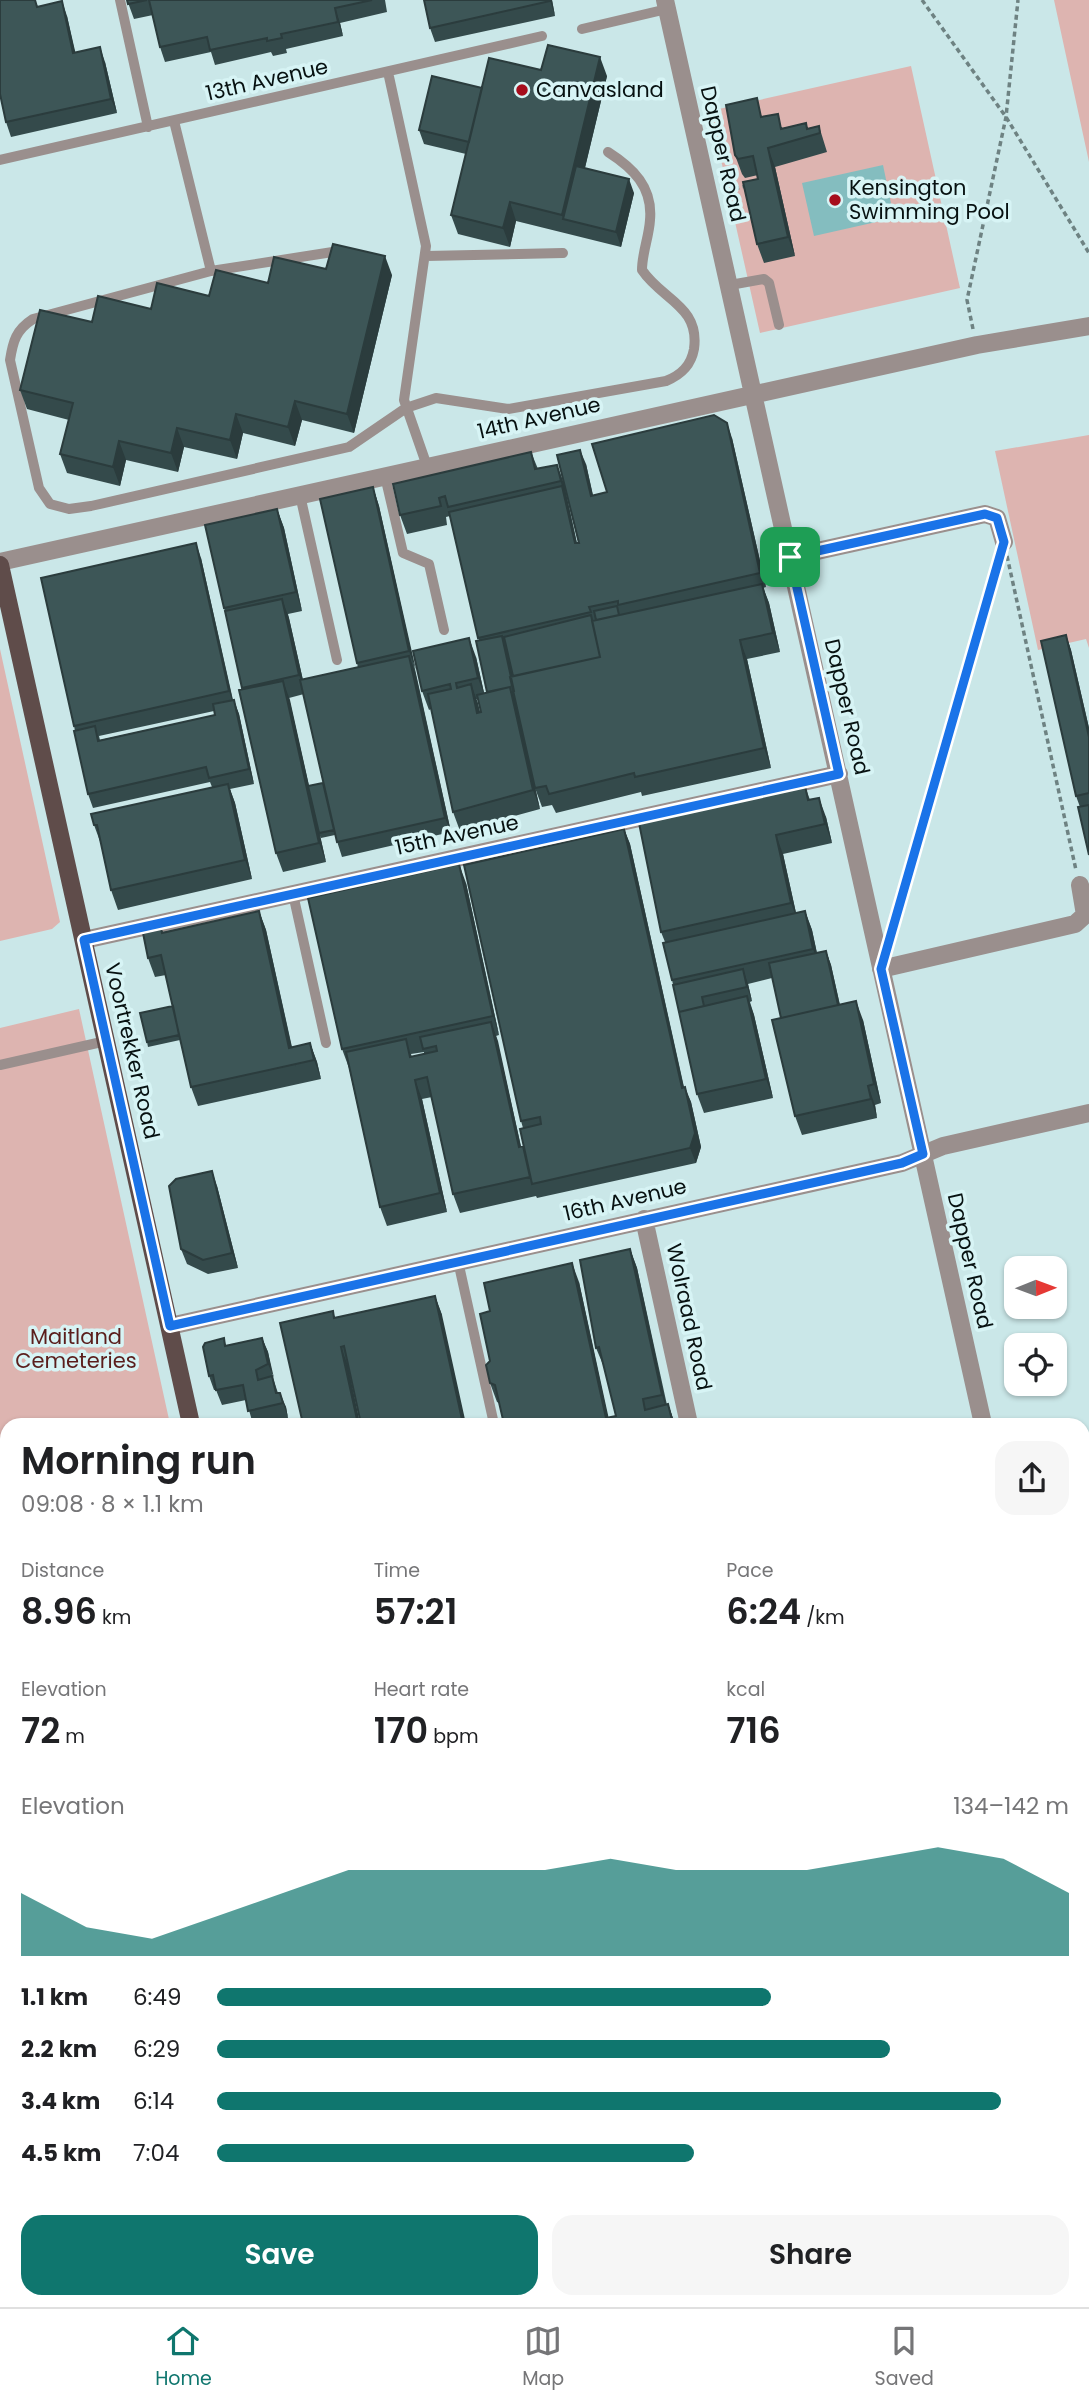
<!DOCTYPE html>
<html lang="en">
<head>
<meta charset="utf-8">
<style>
	:root { --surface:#fff; --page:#f6f6f6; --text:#202124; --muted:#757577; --line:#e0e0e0; --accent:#0f766e }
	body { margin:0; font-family:Poppins,sans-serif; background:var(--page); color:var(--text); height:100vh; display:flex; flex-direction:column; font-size:26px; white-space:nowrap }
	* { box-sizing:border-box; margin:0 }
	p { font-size:23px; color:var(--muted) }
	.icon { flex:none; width:38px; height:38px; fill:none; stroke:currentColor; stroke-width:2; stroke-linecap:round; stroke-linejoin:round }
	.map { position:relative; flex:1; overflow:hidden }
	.details { position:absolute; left:0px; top:1418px; width:1090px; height:891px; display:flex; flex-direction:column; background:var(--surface); border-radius:21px 21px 0 0; box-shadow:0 2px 5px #0004 }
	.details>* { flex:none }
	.needle { width:46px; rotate:89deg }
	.fabs { position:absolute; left:1004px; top:1256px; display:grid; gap:14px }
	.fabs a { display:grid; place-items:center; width:63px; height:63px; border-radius:14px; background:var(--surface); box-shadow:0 2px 5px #0004; font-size:35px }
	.pin { position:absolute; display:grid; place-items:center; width:60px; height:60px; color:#fff; margin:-30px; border-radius:14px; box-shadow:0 4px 10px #0006 }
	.round { display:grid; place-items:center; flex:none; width:74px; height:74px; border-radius:21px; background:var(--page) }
	.head { display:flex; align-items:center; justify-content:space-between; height:119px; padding:0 21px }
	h1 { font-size:38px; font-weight:600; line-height:52px }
	.figures { display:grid; grid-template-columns:repeat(3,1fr); gap:10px; height:119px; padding:7px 21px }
	.figures div { display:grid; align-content:center }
	.figures b { font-size:35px; font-weight:600 }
	.figures small { font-size:19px; font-weight:400 }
	.figures p { font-size:19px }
	.chart { height:196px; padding:14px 21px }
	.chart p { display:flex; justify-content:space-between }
	.chart svg { width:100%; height:126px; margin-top:7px; fill:var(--accent); opacity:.7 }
	.cta { display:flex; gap:14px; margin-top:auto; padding:14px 21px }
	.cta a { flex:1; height:80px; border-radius:21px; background:var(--accent); color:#fff; font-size:28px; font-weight:600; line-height:80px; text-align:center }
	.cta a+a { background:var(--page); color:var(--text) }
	ul { padding:0 21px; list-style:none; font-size:23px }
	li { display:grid; grid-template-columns:112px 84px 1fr; align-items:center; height:52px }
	li i { height:18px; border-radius:9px; background:var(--accent) }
	.menu { display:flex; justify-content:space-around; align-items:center; height:98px; border-top:2px solid var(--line); background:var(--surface); font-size:19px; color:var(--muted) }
	.menu a { display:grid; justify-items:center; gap:4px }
	.menu .selected { color:var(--accent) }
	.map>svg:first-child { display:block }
</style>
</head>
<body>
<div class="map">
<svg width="1089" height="2307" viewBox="0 0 1089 2307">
	<rect width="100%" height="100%" fill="#cae7e8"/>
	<path fill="#ddb4b0" d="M1054,0H1089V162Z
		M911,66L960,288L760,333L710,111Z
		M1089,435V648L1086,639L1038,650L995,451Z
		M0,649L60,922L52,929L0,941Z
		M79,1009L170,1424H7V2301H363L364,2307H0V1028Z"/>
	<path fill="#84bdbf" d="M883,165L894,218L814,236L802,183Z"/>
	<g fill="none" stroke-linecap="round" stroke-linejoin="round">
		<path stroke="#6e8282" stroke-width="3.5" stroke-dasharray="5 3.5" stroke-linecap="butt" d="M922,0L1006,117L1089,253
			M726,191L746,186
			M973,329L967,300L1006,117L1018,0
			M1007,556L1076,870
			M891,933L1000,557"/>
		<path stroke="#9a8f8d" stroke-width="10" d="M120,0L148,127
			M582,29L667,9
			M388,72L426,246L404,400L427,466
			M174,121L211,271
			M0,160L542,36
			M339,251L211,271L33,319C16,330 13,341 10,360L39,488L50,504L69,509L91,506L349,447L406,408L436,398L508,409L666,381C681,375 691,366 694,349C700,306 662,300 642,270C642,253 649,237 650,220C653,187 633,168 608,152
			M426,256L563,253
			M730,285L764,279L769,283L779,325
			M385,476L403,553L429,564L444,630
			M300,495L337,660
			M293,894L326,1043
			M0,1065L106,1041
			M458,1261L494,1424
			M0,1511L7,1509
			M0,1707L7,1696"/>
		<path stroke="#9a8f8d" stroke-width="18" d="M665,0L983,1424
			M790,557L985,514L997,518L1004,542
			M0,562L977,345L1089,326
			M84,940L839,774
			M881,969L1075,924L1085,915L1080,885
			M644,1219L689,1424
			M170,1326L902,1163L943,1146L1089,1113
			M1083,1704L1089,1702
			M1083,1871L1089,1897
			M1083,1923H1089"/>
		<path stroke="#5f4c4a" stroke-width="18" d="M0,565L191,1424
			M384,2301L385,2307
			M401,2301L402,2307"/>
	</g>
	<path fill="#344a4b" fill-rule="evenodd" d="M127,0H385L387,12L340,23L343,36L286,49L287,53L273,56L271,52L215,65L211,52L165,62L160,47L153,15L134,19Z
		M424,0H552L555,16L435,42L430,28Z
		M39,6L67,16L75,53L105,62L117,113L11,137L6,122Z
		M541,70L607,76L585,168L634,193L621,247L516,221L510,247L458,234L451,215L466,154L424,144L419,130L482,88Z
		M764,117L783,128L806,123L808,129L819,126L827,152L775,167L795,256L764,263L757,244L758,175L745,178L742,174L735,155Z
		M326,269L392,275L354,433L302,420L295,446L243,433L237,459L184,447L178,472L126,460L120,486L67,473L60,454L69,420L27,409L20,390L92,322Z
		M732,438L766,587L763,588L769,603L780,652L747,659L771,768L642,796L641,792L556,813L552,805L542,807L535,788L516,706L540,809L460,831L453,812L431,709L429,710L422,691L476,657L484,693L487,692L479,641L450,516L446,517L447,525L407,534L400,515L531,452L538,469L557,465L564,484L577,543H579L586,464L593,495L607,492ZM476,699H478L481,712H480Z
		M373,487L379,506L451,832L342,857L335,835L321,838L320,836L326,862L283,872L276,853L243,689L224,608L277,509L284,528L302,611L288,614L303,680L358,668L357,663ZM304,694L323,783L309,786L289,698Z
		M201,558L233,700L239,714L254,784L230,789L235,803L252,879L118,910L111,890L101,844L94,825L212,787L210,782L93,808L88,794L74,726ZM214,711L215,715L100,740L99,736Z
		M1066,635L1071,650L1089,728V855L1080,807L1076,796Z
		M805,786L810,800L826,817L832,843L783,854L796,913L805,911L812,930L817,953L826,951L831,965L840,1005L863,1020L881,1103L875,1105L877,1118L802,1135L795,1116L781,1018L772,978L748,984L752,1001L750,1002L754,1015L773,1098L704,1113L697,1094L672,980L665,942L661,932Z
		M624,829L630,844L684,1087L691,1102L701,1147L696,1163L537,1198L536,1196L460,1213L453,1194L432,1097L422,1099L447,1212L387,1226L380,1207L349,1068L342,1049L466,883L499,1035L496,1036L521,1146H523V1128L521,1121ZM424,1052V1054L412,1057L411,1054Z
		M259,911L266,930L292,1047L310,1043L317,1062L321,1079L198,1106L191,1087L180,1040L148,1047L147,1042L173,1006L166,975L155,977L148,958L161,929L163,932Z
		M217,1186L238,1268L208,1274L187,1264L181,1249Z
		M630,1249L637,1268L667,1405L668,1404L675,1424H503H504L499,1403L497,1402L490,1383V1311L579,1282L608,1418L616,1416L604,1367L596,1348Z
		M435,1296L442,1315L348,1366L360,1424H303L333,1311L335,1318Z
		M224,1338L226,1346L262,1338L268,1352L273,1378L278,1393L286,1407L288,1418L253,1424L246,1400L222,1405L216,1390H214L209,1376Z"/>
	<path fill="#2b3c3d" d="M550,0H552L555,16Z
		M62,1L67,16L79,68L73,53Z
		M335,8L340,23L343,36L338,22Z
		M100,47L105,62L117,113L111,99Z
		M600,57L607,76L572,221L564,219L562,215Z
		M768,148L775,167L795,256L788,237Z
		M629,179L634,193L621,247L616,232Z
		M510,202L516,221L510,247L503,228Z
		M385,256L392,275L354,433L347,414Z
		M295,401L302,420L295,446L288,427Z
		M236,414L243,433L237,459L230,440Z
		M727,423L732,438L766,587L760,573Z
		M177,428L184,447L178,472L171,453Z
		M119,441L126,460L120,486L113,467Z
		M580,450L586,464L596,510L591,496Z
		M557,465L564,484L580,558L575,543Z
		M373,487L379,506L416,670L409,651Z
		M277,509L284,528L302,611L296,592Z
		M196,543L201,558L234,706L229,691Z
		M762,584L769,603L780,652L773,633Z
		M282,599L289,618L306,694L299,675Z
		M1066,635L1071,650L1089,728V737Z
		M502,636L507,650L519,705L514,691Z
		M469,638L476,657L485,697L478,678Z
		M740,640L747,659L771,768L764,748Z
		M409,656L415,671L451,832L445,818Z
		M283,681L290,700L326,862L319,843Z
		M471,684L478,703L484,732L477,713Z
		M510,687L517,706L540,809L533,790Z
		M234,700L239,714L254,784L249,769Z
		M228,784L235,803L252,879L245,860Z
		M819,798L826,817L832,843L825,824Z
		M624,829L630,844L687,1102L682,1088Z
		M776,835L783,854L798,922L791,903Z
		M459,864L466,883L499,1035L493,1016Z
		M259,911L266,930L296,1067L289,1048Z
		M805,911L812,930L820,968L813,949Z
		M826,951L831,965L844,1024L839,1010Z
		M743,969L748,984L752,1001L747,987Z
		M747,996L754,1015L773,1098L766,1079Z
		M856,1001L863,1020L881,1103L874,1084Z
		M491,1022L498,1041L525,1166L519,1147Z
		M310,1043L317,1062L321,1079L314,1060Z
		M415,1080L422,1099L447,1212L440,1193Z
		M868,1086L875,1105L877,1118L871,1099Z
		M685,1087L691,1102L701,1147L696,1163L690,1148Z
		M212,1171L217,1186L238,1268L232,1253Z
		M630,1249L637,1268L668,1414L662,1395Z
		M572,1263L579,1282L610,1424L606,1418Z
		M435,1296L442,1315L466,1424H463Z
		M262,1338L268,1352L274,1378L268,1364Z
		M341,1347L348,1366L360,1424H358Z
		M280,1393L286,1407L288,1418L283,1403Z
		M668,1404L675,1424H673Z"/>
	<path fill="#3d5657" stroke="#2b3c3d" stroke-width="2" d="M0,0H35L37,7L62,1L73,53L100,47L111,99L6,122L0,94Z
		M127,0H147L128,4Z
		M149,0H372L335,8L338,22L281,34L282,38L267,41V38L210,50L207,37L160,47Z
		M424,0H550V1L430,28Z
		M548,45L600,57L562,215L510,202L503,228L451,215L489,58L541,70Z
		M432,76L482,88L469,142L419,130Z
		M757,98L761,117L778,114L781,129L806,123L807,129L819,126L820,133L768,148L788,237L757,244L743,182L758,179L753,156L738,159L735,155L726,105Z
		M576,166L629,179L616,232L563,219Z
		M333,244L385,256L347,414L295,401L288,427L236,414L230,440L177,428L171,453L119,441L113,467L60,454L73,403L20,390L40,310L92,322L98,296L151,309L157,283L209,296L216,270L268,283L274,257L326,269Z
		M714,415L727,423L760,573L618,605V601L589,607L591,612L478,638L449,512L562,486L575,543H579L557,455L580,450L591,496L607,492L592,444Z
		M531,452L535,469L557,465L561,481L448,507L445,496L439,498L441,506L400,515L393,484Z
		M373,487L409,651L357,663L320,499Z
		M277,509L296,592L224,608L205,525Z
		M196,543L229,691L74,726L41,578Z
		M762,584L773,633L740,640L764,748L635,777L634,773L549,794L546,786L535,788L510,677L600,657L592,621Z
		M282,599L299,675L242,688L225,611Z
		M617,606L619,615L596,620L594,611Z
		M591,615L600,657L513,676L504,637Z
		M1066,635L1089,737V793L1076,796L1041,641Z
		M502,636L514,691L511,692L510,687L487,692L476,641Z
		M469,638L478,678L456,683L457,688L471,684L477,713L481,712L477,695L510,687L533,790L453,812L428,694L451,689L450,684L422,691L413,651Z
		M409,656L445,818L337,842L300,680Z
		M283,681L319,843L276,853L239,690Z
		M234,700L249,769L209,778L206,767L88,794L74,731L95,726L98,741L215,715L213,704Z
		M323,783L334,830L319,833L308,786Z
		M228,784L245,860L111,890L97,825H94L91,814Z
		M805,786L808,800L819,798L825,824L776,835L791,903L661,932L639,823Z
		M1089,805V855L1078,807Z
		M624,829L682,1088L685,1087L695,1133L690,1148L532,1184L520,1129L541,1124L540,1117L521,1121L464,865Z
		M459,864L493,1016L342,1049L308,898Z
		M259,911L289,1048L310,1043L314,1060L191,1087L161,955L148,958L143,933L161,929L162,933Z
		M805,911L813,949L672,980L663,943Z
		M826,951L838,1005L781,1018L769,963Z
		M743,969L747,987L702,997L704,1006L679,1012L673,985Z
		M747,996L766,1079L697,1094L679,1012Z
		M856,1001L874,1084L868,1086L871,1099L795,1116L772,1020Z
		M173,1006L179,1035L147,1042L140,1013Z
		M491,1022L519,1147L523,1146L530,1177L453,1194L427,1077L415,1080L440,1193L380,1207L346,1052L406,1039L410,1057L437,1051L436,1046L423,1049L420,1037Z
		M212,1171L232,1253L203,1260L181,1249L169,1186L176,1179Z
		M630,1249L662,1395L643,1399L645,1410L668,1404L673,1424H503H504L495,1385L490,1383L486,1365L490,1361L480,1314L490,1311L484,1283L572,1263L606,1418L616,1416L599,1347L596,1348L580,1260Z
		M435,1296L463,1424H361L344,1346L341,1347L358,1424H303L280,1323L333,1311L334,1318Z
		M224,1338L225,1346L262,1338L268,1364L256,1370L258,1380L272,1376L276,1393H280L283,1403L248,1411L243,1385L216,1390L213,1375L209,1376L203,1347L205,1343Z"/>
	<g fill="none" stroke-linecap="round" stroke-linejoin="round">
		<g stroke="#fff" stroke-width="14">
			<path id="route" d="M985,514L997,518L1004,542L881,969L923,1154L902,1163L170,1326L84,940L839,774L790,557Z"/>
		</g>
		<use href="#route" stroke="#1a73e8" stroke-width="9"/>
	</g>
	<g fill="#a60d1c" stroke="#d7f4f5" stroke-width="2.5">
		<circle cx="522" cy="90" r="7"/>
		<circle cx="835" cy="200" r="7"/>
	</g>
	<g text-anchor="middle" stroke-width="7" stroke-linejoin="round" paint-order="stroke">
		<g font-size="21" fill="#071111" stroke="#d7f4f5">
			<text transform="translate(267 80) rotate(-13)" y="7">13th Avenue</text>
			<text transform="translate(723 154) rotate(77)" y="7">Dapper Road</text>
			<text transform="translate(539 418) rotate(-13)" y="7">14th Avenue</text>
			<text transform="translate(847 707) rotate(77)" y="7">Dapper Road</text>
			<text transform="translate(457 835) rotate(-12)" y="7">15th Avenue</text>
			<text transform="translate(132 1051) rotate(77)" y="7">Voortrekker Road</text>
			<text transform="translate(625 1200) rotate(-13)" y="7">16th Avenue</text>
			<text transform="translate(970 1261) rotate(77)" y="7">Dapper Road</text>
			<text transform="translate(689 1317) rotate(78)" y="7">Wolraad Road</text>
		</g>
		<g font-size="21" fill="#071111" stroke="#d7f4f5" text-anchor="start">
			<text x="536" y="97">Canvasland</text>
			<text x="849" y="195">Kensington<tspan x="849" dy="24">Swimming Pool</tspan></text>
		</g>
		<g font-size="21" fill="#5a1e1c" stroke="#d7f4f5">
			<text x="76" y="1344">Maitland<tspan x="76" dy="24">Cemeteries</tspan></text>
		</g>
	</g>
</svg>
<div class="fabs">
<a><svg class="needle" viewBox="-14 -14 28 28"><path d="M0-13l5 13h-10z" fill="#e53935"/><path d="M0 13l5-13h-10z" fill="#757577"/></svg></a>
<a><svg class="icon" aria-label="locate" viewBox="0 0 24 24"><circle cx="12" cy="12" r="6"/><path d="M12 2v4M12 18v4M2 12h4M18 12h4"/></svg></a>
</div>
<div class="pin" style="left:790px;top:557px;background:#1e9e55"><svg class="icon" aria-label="arrive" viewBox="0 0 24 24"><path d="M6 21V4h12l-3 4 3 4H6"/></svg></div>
<section class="details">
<div class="head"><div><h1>Morning run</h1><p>09:08 · 8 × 1.1 km</p></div><a class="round"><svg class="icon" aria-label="share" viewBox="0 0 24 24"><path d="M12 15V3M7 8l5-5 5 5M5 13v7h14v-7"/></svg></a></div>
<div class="figures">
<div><p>Distance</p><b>8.96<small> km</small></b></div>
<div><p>Time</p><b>57:21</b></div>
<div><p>Pace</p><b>6:24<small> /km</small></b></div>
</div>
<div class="figures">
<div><p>Elevation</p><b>72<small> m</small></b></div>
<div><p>Heart rate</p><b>170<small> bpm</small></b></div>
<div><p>kcal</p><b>716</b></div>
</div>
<div class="chart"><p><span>Elevation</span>134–142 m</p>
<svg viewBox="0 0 160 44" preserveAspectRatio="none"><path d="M0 44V22L10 34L20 38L30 30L40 22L50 14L60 14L70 14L80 14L90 10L100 14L110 14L120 14L130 10L140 6L150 10L160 22V44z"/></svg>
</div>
<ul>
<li><b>1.1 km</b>6:49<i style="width:65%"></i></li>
<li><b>2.2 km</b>6:29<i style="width:79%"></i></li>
<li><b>3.4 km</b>6:14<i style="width:92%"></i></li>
<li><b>4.5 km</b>7:04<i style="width:56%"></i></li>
</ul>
<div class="cta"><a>Save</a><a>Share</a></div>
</section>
</div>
<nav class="menu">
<a class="selected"><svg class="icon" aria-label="home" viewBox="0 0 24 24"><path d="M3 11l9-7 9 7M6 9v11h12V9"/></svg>Home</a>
<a><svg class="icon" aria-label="map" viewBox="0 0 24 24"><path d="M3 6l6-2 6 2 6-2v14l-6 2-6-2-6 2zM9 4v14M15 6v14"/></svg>Map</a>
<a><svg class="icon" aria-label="saved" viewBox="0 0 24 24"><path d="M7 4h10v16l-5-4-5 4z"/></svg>Saved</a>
</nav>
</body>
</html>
